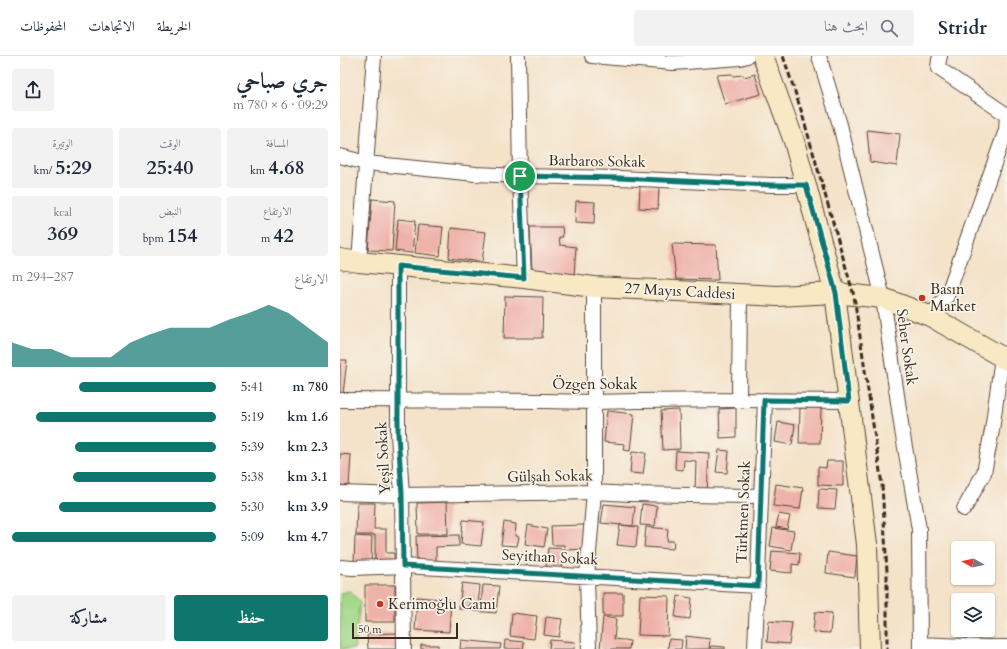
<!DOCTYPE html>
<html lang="ar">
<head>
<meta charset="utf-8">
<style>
	:root { --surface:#fff; --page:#f2f2f3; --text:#1f2937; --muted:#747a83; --line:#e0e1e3; --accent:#0f766e }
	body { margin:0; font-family:Cardo,Amiri,serif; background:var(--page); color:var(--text); direction:rtl; height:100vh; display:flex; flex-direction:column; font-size:15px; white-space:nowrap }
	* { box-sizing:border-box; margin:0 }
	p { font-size:13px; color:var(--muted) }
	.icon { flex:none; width:22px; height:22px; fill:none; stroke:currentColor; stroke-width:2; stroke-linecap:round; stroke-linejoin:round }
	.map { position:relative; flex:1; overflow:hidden; direction:ltr }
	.drawer { display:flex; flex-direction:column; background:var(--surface); width:340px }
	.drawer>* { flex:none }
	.needle { width:26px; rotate:278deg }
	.tools { position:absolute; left:611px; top:485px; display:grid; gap:8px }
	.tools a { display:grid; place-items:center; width:44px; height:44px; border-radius:4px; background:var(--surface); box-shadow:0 1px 3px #0004; font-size:20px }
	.scale { position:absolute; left:12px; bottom:10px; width:106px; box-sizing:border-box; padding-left:4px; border:2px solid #3b2a1e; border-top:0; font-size:11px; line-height:14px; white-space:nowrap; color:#3b2a1e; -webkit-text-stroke:3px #f7f3e8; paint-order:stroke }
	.pin { position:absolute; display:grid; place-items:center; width:34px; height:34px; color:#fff; margin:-17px; border:2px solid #fff; border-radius:50%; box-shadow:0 1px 4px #0007 }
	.round { display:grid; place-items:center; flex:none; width:42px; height:42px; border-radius:4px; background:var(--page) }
	.overview { display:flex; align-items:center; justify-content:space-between; height:68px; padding:0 12px }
	h1 { font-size:22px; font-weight:800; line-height:30px }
	.figures { display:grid; grid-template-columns:repeat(3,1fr); gap:6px; height:68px; padding:4px 12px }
	.figures div { display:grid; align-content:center; border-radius:4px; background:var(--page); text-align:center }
	.figures b { font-size:20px; font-weight:800 }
	.figures small { font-size:11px; font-weight:400 }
	.figures p { font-size:11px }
	.chart { height:112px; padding:8px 12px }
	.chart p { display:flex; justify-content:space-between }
	.chart svg { width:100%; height:72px; margin-top:4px; fill:var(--accent); opacity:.7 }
	.cta { display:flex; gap:8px; margin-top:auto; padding:8px 12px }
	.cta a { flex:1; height:46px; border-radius:4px; background:var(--accent); color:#fff; font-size:16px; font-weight:800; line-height:46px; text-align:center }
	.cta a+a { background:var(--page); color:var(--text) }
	ul { padding:0 12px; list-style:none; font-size:13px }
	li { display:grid; grid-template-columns:64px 48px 1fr; align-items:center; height:30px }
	li i { height:10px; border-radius:5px; background:var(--accent) }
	header { display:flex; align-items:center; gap:24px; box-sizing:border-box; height:56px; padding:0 20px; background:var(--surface); border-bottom:1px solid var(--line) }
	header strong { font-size:19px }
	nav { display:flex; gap:22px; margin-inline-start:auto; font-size:14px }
	.search { width:280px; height:36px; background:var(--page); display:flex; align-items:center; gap:10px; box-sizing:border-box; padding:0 14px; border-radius:4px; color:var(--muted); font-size:15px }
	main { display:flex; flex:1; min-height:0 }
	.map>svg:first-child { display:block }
</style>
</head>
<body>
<header>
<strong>Stridr</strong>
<div class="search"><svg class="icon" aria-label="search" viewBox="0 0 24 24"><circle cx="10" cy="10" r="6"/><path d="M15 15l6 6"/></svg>ابحث هنا</div>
<nav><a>الخريطة</a><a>الاتجاهات</a><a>المحفوظات</a></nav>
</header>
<main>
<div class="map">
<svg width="667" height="593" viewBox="0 0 667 593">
	<rect width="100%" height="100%" fill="#f7f3e8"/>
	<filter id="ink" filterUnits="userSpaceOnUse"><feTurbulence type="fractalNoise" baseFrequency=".025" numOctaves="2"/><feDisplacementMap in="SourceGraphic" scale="8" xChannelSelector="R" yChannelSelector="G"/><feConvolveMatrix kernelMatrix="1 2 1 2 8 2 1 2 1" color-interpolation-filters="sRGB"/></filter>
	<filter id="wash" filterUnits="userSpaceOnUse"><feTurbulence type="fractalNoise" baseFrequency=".012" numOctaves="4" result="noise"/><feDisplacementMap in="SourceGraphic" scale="16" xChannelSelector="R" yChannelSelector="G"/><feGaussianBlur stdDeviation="0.9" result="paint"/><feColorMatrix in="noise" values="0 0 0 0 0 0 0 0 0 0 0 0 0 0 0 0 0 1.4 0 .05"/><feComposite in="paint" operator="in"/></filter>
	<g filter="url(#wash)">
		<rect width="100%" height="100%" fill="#f4e2c9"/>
		<path fill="#a3d889" stroke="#6f8154" d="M10,535L20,546L14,593H0V537Z"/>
		<g id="blocks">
			<path fill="#efb2aa" d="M392,18L393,20L403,19L404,21L415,18L421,38L385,48L376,19Z
				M527,74L560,78L557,110L530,106Z
				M300,130L319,131L318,153L299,152Z
				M32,143L55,145L52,195L28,194Z
				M236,145L255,146L254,168L235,167Z
				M58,163L75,165L72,197L55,195Z
				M78,169L103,171L100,200L75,197Z
				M190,171H222L223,181H219L220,189L236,191L234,220L192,215Z
				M111,172L146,176L142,206L109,202Z
				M332,188L376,189L378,224L336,223Z
				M165,240L203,241L202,282H164Z
				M0,304H7L3,338H0Z
				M396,352V381L380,382L379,353Z
				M460,352H481L480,387H459Z
				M339,354L340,393L323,394L321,355Z
				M267,355L294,358L290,395L284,394L285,388L264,386Z
				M438,366L455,369L452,389L435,386Z
				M379,394L389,395L387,417L376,416Z
				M336,395L369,397L367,437H355L356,405L344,404L343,414L335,413Z
				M292,396L306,397L303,418L290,417Z
				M0,398L11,399L9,430L0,429Z
				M487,405H503V430L478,429V411L486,412Z
				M436,428L463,432L460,453L433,450Z
				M479,433L497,434L495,453L478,452Z
				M107,446L108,478H78L77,447Z
				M17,447H35L34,473H46V497H54V505H35V479H16Z
				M264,448L295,451L293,470L261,467Z
				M302,448L317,450L315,470L300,469Z
				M439,458L450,460L447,473L436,471Z
				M123,464L144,466L141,490L121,488Z
				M164,466L176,468L175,480L179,481L177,490L161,489Z
				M188,469L207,473L204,491L185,488Z
				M245,469L246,493L225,494L224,489H212L211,470Z
				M280,469L298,471L296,491L277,489Z
				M306,471L328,473L327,485H334L333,493L304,491Z
				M433,472L454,475L451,494L430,490Z
				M119,479V490L96,491V507L77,508L76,480Z
				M15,480L32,481L31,507H14Z
				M208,492L224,493L222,514L206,512Z
				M432,495L460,497L459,509L452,508V517L430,515Z
				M488,496L517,500L515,521L486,517Z
				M122,527L140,529L138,548L129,547V554L119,553Z
				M25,529H55V566H25Z
				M143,529L159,530L156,557L133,555L134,549L141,550Z
				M263,537H283V560H263Z
				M300,539L329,540L328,580L298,579Z
				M338,540L352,542L350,563L335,561Z
				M77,541L111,544L109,576L75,574Z
				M475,556L492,557L490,577L473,576Z
				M172,557L197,560L194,583L170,580Z
				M206,561L222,563L219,581L204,579Z
				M263,561L276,563L274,583L290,585L289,593H260Z
				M429,565L452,567L449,588L427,586Z
				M57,577L58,593H28L27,578Z
				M346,580L370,583L369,593H345Z
				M329,583L342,584L341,593H328Z
				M121,584L161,588L160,593H120Z
				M165,584L184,586L183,593H164Z
				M210,584L235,586L234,593H209Z
				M81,589H98V593H81Z
				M371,590L385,591V593H370Z"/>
		</g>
	</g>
	<g filter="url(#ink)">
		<use href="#blocks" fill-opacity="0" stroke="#574638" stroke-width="1"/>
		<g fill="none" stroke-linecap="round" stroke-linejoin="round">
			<g stroke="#574638" stroke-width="16">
				<path id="street" d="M178,0L180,120L184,222
					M252,0L333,7L400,2L407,0
					M479,0L500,69L543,242L562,374L579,473L580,593
					M0,100L26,107L136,118L180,120L279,122L431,129H466
					M19,206L34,0
					M58,210V378L62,439L64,593
					M590,260L607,240L666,74L667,59L598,12L599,4L600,0
					M0,344L203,345L254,346L298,345L399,344L509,345
					M399,344L400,237
					M0,437L62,439L254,436L290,438L410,440L421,439
					M624,453L644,417L652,374L662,301
					M0,511L13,512L63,510L418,530
					M580,588L647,591H667
					M249,593L247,521L254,436V231
					M415,593L425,344"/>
			</g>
			<g stroke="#574638" stroke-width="22">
				<path id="secondary" d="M423,0L454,85L495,237L527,488L530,593
					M0,203L19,206L184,222L254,231L437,240L495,237L543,242L590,260L667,304"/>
			</g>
			<use href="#street" stroke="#fff" stroke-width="14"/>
			<use href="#secondary" stroke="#f8e8c3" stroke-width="20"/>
			<path stroke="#3b2a1e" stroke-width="3" stroke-dasharray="6 3" stroke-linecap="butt" d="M443,0L461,54L514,240L542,429L547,516V593"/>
		</g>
	</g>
	<g fill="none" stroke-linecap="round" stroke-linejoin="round" filter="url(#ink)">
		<g stroke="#fff" stroke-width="8">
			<path id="route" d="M180,120L279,122L431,129H466L496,237L509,345L424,344L418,530L63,510L62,438L58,378V210L184,222Z"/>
		</g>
		<use href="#route" stroke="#0f766e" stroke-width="5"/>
	</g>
	<g fill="#c8321e" stroke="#f7f3e8" stroke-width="1.5">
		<circle cx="582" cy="242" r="4"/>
		<circle cx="40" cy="548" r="4"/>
	</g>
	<g text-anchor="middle" stroke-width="3.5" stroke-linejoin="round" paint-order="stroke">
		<g font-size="15" fill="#3b2a1e" stroke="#f7f3e8">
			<text transform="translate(257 105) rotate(1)" y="5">Barbaros Sokak</text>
			<text transform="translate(340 235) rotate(3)" y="5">27 Mayıs Caddesi</text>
			<text transform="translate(567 291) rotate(82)" y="5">Seher Sokak</text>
			<text x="255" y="333">Özgen Sokak</text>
			<text transform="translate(43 402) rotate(-93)" y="5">Yeşil Sokak</text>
			<text transform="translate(210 420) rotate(-1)" y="5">Gülşah Sokak</text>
			<text transform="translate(403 456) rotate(-88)" y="5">Türkmen Sokak</text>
			<text transform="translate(210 501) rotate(3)" y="5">Seyithan Sokak</text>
		</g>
		<g font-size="15" fill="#3b2a1e" stroke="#f7f3e8" text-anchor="start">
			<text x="590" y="238">Basın<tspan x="590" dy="17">Market</tspan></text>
			<text x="48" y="553">Kerimoğlu Cami</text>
		</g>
	</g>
</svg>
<div class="tools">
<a><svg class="needle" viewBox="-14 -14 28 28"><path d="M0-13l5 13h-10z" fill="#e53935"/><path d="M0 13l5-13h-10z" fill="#747a83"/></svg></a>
<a><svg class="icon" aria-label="layers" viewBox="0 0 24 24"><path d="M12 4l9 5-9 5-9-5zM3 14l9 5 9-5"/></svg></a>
</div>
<div class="scale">50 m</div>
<div class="pin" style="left:180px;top:120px;background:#1e9e55"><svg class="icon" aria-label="arrive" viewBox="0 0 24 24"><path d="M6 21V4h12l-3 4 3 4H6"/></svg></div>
</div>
<section class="drawer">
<div class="overview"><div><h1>جري صباحي</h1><p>09:29 · 6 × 780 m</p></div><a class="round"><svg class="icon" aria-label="share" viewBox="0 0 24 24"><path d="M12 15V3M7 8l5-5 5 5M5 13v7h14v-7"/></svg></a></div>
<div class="figures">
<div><p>المسافة</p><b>4.68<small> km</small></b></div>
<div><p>الوقت</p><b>25:40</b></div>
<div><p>الوتيرة</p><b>5:29<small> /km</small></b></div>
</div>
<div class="figures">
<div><p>الارتفاع</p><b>42<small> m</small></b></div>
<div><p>النبض</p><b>154<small> bpm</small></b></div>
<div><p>kcal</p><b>369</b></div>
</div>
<div class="chart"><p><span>الارتفاع</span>287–294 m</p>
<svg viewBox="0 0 160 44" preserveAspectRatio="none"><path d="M0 44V29L10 33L20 33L30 38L40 38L50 38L60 29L70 24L80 20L90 20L100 20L110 15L120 11L130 6L140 11L150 20L160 29V44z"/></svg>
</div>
<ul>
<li><b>780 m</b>5:41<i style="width:67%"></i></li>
<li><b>1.6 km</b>5:19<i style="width:88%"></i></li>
<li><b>2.3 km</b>5:39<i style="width:69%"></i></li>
<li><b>3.1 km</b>5:38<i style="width:70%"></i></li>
<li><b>3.9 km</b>5:30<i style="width:77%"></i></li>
<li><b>4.7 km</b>5:09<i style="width:100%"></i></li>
</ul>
<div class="cta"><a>حفظ</a><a>مشاركة</a></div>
</section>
</main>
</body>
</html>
